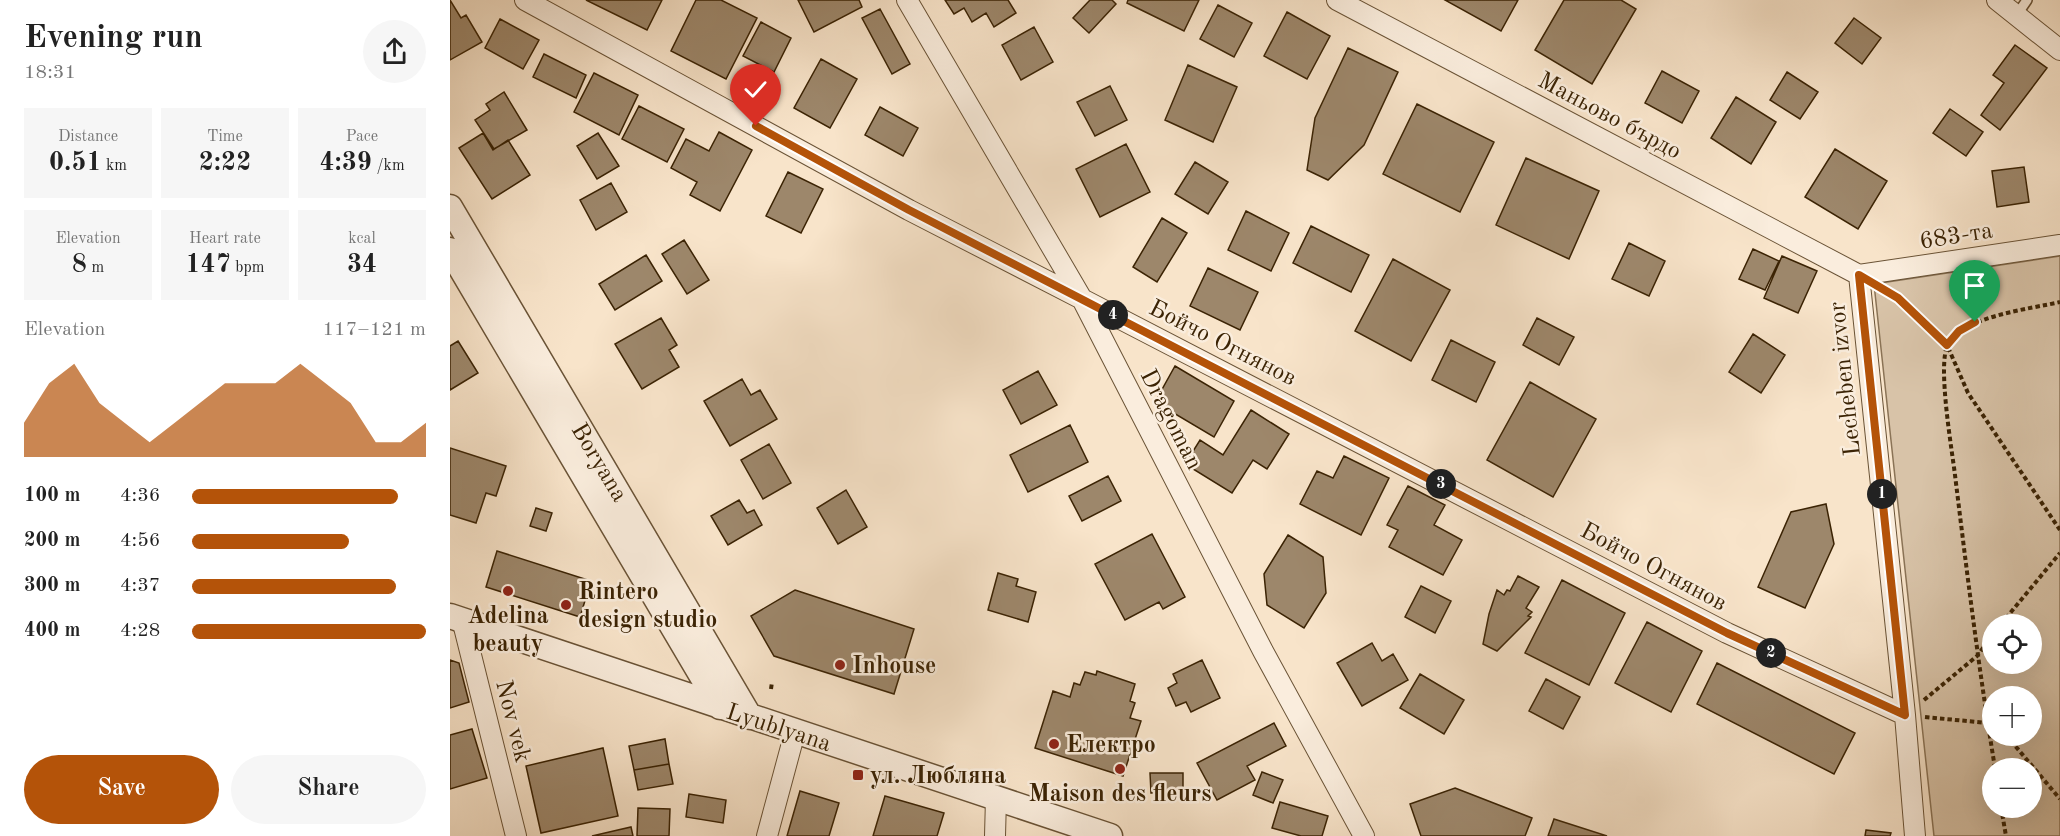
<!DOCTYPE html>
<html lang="en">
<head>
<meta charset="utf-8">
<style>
	:root { --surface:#fff; --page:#f6f6f6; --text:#222; --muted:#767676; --accent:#b45309 }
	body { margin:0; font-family:"Old Standard TT",serif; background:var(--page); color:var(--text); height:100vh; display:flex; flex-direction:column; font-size:22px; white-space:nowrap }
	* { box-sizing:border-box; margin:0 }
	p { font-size:20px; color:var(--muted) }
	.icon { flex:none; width:33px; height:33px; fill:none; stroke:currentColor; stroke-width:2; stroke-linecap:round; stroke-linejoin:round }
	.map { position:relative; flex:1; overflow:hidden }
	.sheet { display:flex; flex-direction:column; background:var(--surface); width:450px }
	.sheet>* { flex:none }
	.controls { position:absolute; left:1532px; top:614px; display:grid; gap:12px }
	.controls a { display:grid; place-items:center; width:60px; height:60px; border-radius:50%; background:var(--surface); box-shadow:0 6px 24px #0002; font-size:30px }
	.pin { position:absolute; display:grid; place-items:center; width:51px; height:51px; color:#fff; margin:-62px -26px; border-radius:50% 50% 50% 0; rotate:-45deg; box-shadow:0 0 6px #0007 }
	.pin .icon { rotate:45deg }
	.km { position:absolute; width:30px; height:30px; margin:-15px; border-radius:50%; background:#222; color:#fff; font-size:16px; line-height:30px; text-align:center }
	.round { display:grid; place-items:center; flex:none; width:63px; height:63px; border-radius:32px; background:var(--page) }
	.headline { display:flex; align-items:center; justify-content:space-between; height:102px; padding:0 24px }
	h1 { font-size:33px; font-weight:600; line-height:45px }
	.metrics { display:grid; grid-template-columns:repeat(3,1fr); gap:9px; height:102px; padding:6px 24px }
	.metrics div { display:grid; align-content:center; border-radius:0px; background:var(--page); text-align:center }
	.metrics b { font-size:26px; font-weight:600 }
	.metrics small { font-size:16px; font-weight:400 }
	.metrics p { font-size:16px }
	.chart { height:168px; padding:12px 24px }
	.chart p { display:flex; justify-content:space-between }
	.chart svg { width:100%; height:108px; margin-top:6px; fill:var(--accent); opacity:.7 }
	.cta { display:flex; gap:12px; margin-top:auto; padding:12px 24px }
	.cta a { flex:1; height:69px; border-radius:36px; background:var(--accent); color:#fff; font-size:24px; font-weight:600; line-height:69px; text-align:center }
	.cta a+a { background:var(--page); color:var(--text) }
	ul { padding:0 24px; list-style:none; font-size:20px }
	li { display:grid; grid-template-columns:96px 72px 1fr; align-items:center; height:45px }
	li i { height:15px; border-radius:8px; background:var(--accent) }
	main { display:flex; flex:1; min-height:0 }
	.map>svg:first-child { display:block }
</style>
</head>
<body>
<main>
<section class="sheet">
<div class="headline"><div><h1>Evening run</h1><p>18:31</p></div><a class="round"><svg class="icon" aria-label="share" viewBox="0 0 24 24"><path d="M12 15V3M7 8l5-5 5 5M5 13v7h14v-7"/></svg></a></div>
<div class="metrics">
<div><p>Distance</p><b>0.51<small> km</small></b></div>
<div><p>Time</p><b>2:22</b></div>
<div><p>Pace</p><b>4:39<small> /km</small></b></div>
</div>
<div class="metrics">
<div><p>Elevation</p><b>8<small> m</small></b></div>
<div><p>Heart rate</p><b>147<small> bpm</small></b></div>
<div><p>kcal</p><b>34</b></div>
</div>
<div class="chart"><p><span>Elevation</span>117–121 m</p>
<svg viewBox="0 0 160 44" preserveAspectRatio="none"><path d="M0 44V30L10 14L20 6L30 22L40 30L50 38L60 30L70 22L80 14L90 14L100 14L110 6L120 14L130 22L140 38L150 38L160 30V44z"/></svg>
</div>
<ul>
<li><b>100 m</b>4:36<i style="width:88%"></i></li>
<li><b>200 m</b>4:56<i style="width:67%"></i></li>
<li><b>300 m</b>4:37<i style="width:87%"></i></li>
<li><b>400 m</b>4:28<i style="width:100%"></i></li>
</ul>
<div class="cta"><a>Save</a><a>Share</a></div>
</section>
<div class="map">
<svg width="1610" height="836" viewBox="0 0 1610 836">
	<rect width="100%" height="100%" fill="#f8e4ca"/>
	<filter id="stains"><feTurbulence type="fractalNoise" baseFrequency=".00333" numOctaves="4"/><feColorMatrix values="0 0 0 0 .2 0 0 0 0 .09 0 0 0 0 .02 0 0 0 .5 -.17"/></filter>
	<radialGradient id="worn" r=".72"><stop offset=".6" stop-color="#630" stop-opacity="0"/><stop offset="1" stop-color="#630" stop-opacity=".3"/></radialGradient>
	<path fill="#d8c3a8" stroke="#8a7356" stroke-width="1.5" fill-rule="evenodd" d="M1610,256V836H1484L1424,284ZM1542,624H1581V663H1542ZM1542,696H1581V735H1542ZM1542,768H1581V807H1542Z"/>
	<path fill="#9d876b" stroke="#3b2304" stroke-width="1.5" d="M0,0L11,18L16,15L32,42L0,60Z
		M136,0H212L197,30Z
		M246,0H271L307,18L276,79L221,51Z
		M348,0H409L412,7L364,32Z
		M495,0H558L566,13L544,27L536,13L522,22L514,8L504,14Z
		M640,0H662L666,4L639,33L623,18Z
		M678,0H749L734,31L677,3Z
		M995,0H1068L1051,31Z
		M1114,0H1171L1186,9L1142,84L1085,50Z
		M768,5L802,23L784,57L750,39Z
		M430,9L460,64L442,74L412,18Z
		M837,12L880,36L857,79L814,56Z
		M1404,18L1431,38L1412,64L1385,43Z
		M50,19L89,40L73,69L35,48Z
		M311,22L341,38L324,72L293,56Z
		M584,27L603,62L571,80L552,45Z
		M1565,45L1597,68L1550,130L1531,115L1554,83L1543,75Z
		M898,48L948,72L914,145L878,180L857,170L865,118Z
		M94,54L136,75L126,98L83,77Z
		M371,59L407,79L380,128L344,108Z
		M738,65L787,87L763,142L715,120Z
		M1212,71L1249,91L1232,123L1195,103Z
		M1337,72L1368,92L1350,119L1320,100Z
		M144,73L188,95L169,135L124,112Z
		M660,86L677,120L645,136L627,102Z
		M54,92L77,130L44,149L25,120L40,110L36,104Z
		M1286,97L1326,122L1301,164L1261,138Z
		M967,104L1044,142L1010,212L933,174Z
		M189,106L234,129L217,162L172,139Z
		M430,107L468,128L453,156L415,135Z
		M1500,109L1533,132L1516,156L1483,133Z
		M269,132L302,150L270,211L240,195L247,182L221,168L236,139L259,151Z
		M33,133L43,150L58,140L80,175L42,199L9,148Z
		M148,133L169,166L147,179L127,146Z
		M676,144L700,192L650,217L626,169Z
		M1385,149L1437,181L1408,229L1355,197Z
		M1076,158L1149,191L1119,259L1046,225Z
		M745,162L778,182L758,214L725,194Z
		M1574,167L1579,202L1547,207L1542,171Z
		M338,172L373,189L351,233L316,216Z
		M161,183L177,212L146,230L130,200Z
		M796,211L839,233L821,271L778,250Z
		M712,218L737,233L707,282L683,267Z
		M861,226L919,255L901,292L843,263Z
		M234,240L259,280L237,294L212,254Z
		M1179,243L1215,261L1199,296L1162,279Z
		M1303,249L1329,261L1315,290L1289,279Z
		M196,255L212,281L165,310L149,284Z
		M1332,256L1367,271L1348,313L1314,298Z
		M943,259L1000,290L961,361L905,331Z
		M758,268L808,292L790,330L740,306Z
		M211,318L227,345L219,350L229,367L192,389L165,344Z
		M1087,318L1124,337L1109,365L1073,345Z
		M1303,334L1335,355L1311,393L1279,372Z
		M1001,340L1045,362L1026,402L982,380Z
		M8,341L28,373L0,390V346Z
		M725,366L784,401L764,437L705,402Z
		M588,371L607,405L571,424L553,390Z
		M292,379L301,395L310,390L327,419L280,446L254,401Z
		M1080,382L1146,419L1103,497L1037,460Z
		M801,410L839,434L817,469L803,460L782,493L735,464L750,440L773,455Z
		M620,425L638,462L578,492L560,455Z
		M319,444L341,483L313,499L291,460Z
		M0,448L56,466L46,496L36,493L26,523L0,515Z
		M894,456L939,478L911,535L850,504L867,471L883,478Z
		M658,476L671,501L632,521L619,496Z
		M958,486L995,505L984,525L1012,540L993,575L939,547L948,530L937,525Z
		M396,490L417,527L388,544L367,508Z
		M289,500L297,513L304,510L312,525L278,545L261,516Z
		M1376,504L1384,544L1355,608L1308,587L1341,512Z
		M86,508L102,513L96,531L80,526Z
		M702,534L735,597L713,609L709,602L675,620L645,564Z
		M838,535L873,557L876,593L854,628L817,605L814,574Z
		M47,551L141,581L130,617L36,587Z
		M548,573L568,579L566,586L586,592L578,622L538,610Z
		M1068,576L1089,587L1076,608L1082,612L1078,616L1081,617L1047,651L1033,644L1039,614L1047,590L1054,595L1057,590L1060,591Z
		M1112,580L1175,613L1139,685L1075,653Z
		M971,586L1001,601L985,633L955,617Z
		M345,590L464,629L444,694L324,656L301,616Z
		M1197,622L1252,651L1221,712L1165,683Z
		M922,643L932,661L943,654L958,680L912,706L887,663Z
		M0,660L9,663L19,702L0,708Z
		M752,660L770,698L741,712L736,702L726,706L718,688L727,683L723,674Z
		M1267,663L1405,733L1384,774L1247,704Z
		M647,671L685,684L680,701L685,703L680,718L691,721L673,776L585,748L603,691L620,697L624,683L630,685L635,672L646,675Z
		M970,674L1014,700L994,734L950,708Z
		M1096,679L1130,697L1113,729L1079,711Z
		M824,723L836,746L797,766L805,780L767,800L747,763Z
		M22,729L37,778L0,789V735Z
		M215,739L219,764L184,770L179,746Z
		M153,748L168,816L91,833L76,766Z
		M219,764L223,784L188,790L184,770Z
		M812,772L833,780L823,803L803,795Z
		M700,773H733V793H701Z
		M1005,788L1082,818L1075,836H971L960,804Z
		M350,791L389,803L379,836H337Z
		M239,794L276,800L273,823L236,817Z
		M435,796L494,813L487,836H423Z
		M830,802L878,816L872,836H851L822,828Z
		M188,808L220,809L219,836H187Z
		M1104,819L1157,836H1098Z
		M181,827L183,836H142Z
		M1416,830L1441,833L1440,836H1415Z"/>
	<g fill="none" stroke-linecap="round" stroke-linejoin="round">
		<g stroke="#6a5336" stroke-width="12">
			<path id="service" d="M1566,16L1577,0"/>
		</g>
		<g stroke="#6a5336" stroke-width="22">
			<path id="minor" d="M75,0L459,210L632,299L1277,633L1455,715
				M457,0L632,299L813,651L914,836
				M887,0L1409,275
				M1547,0L1610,50
				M1409,275L1455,715L1465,836
				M1409,275L1610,245
				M12,619L66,836
				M317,836L345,732
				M545,836L546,798"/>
		</g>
		<g stroke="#6a5336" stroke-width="27">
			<path id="tertiary" d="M0,207L300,717
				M0,250L270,707
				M0,616L660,836"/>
		</g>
		<path stroke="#3b2304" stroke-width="4" stroke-dasharray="4.5 3" stroke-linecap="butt" d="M1438,292L1448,298L1497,345L1518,393L1610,530
			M1551,624L1610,553
			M321,689L322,682
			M1474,700L1527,656L1542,636
			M1475,717L1537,723L1542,726
			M1556,735L1610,799
			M1545,768C1529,671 1517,573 1505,475C1502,450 1487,364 1498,344C1514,316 1580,309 1610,302
			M1551,807L1556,836"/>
		<use href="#service" stroke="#faeddd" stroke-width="9"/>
		<use href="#minor" stroke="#faeddd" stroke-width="20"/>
		<use href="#tertiary" stroke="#faeddd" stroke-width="24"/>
	</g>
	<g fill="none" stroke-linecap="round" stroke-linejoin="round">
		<g stroke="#fff" stroke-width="12">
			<path id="route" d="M306,126L459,210L1277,633L1455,715L1409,275L1448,298L1497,345L1509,331L1525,322"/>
		</g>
		<use href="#route" stroke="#b45309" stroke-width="8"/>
	</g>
	<g fill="#8f2418" stroke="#faeddd" stroke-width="2">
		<circle cx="58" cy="591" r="6"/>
		<circle cx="116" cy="605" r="6"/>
		<circle cx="390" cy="665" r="6"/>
		<circle cx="604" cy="744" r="6"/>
		<circle cx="670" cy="769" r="6"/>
		<rect x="402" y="769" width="12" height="12" rx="3"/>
	</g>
	<g text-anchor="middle" stroke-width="5" stroke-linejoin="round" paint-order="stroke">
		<g font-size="24" fill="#3b2304" stroke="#faeddd">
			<text transform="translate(1160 115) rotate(28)" y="8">Маньово бърдо</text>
			<text transform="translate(1506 235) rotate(-9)" y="8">683-та</text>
			<text transform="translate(773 342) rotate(27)" y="8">Бойчо Огнянов</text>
			<text transform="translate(1394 379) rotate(-96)" y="8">Lecheben izvor</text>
			<text transform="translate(722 419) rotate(63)" y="8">Dragoman</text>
			<text transform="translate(150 462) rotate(59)" y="8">Boryana</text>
			<text transform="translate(1204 566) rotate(28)" y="8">Бойчо Огнянов</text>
			<text transform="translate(64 721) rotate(76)" y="8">Nov vek</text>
			<text transform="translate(329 727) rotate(18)" y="8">Lyublyana</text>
		</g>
		<g font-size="24" font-weight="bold" fill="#3b2304" stroke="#faeddd" text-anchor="start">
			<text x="128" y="599">Rintero<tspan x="128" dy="28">design studio</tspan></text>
			<text x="58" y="623" text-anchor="middle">Adelina<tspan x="58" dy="28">beauty</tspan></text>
			<text x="402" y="673">Inhouse</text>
			<text x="616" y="752">Електро</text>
			<text x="420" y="783">ул. Любляна</text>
			<text x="670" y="801" text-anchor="middle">Maison des fleurs</text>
		</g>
	</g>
	<rect width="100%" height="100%" filter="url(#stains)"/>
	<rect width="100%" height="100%" fill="url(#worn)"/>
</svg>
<div class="controls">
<a><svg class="icon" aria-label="locate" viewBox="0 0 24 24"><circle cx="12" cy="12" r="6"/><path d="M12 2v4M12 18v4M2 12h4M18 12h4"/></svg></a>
<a>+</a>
<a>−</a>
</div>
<div class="pin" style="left:1525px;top:322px;background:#1e9e55"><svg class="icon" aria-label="arrive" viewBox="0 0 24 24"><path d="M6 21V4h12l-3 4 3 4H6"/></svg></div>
<div class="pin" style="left:306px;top:126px;background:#d93025"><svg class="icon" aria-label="check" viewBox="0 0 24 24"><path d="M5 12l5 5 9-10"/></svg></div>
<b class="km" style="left:1432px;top:494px">1</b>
<b class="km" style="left:1321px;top:653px">2</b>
<b class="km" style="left:991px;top:484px">3</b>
<b class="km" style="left:663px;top:315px">4</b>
</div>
</main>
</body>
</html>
